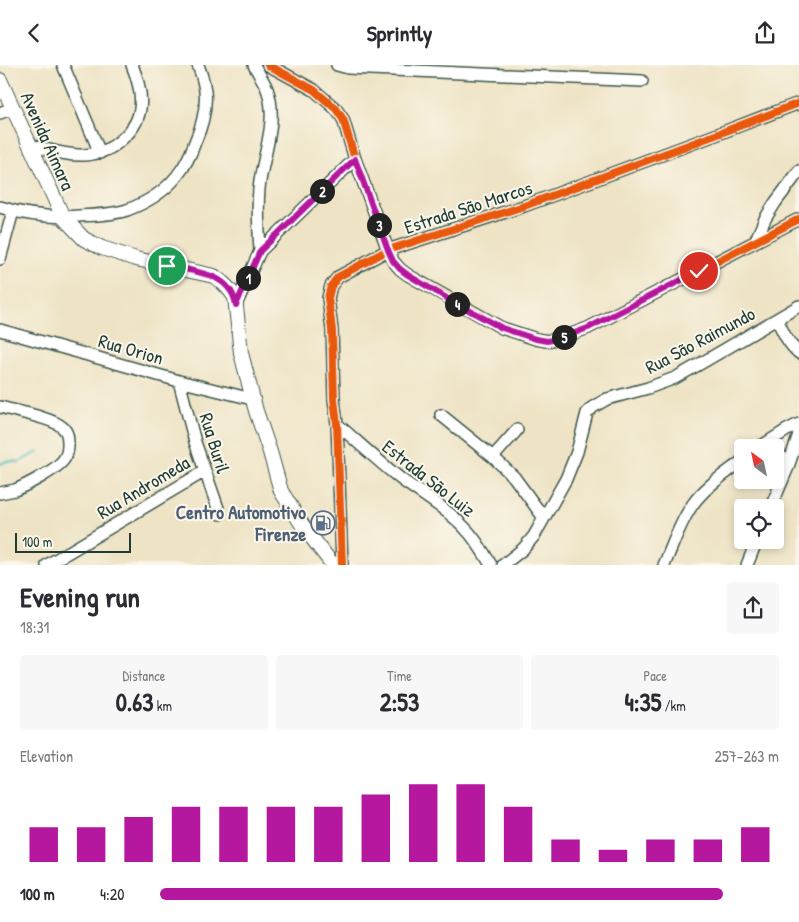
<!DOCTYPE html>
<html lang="en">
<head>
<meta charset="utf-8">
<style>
	:root { --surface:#fff; --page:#f7f7f7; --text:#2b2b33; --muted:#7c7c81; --accent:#b5179e }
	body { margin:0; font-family:"Patrick Hand",sans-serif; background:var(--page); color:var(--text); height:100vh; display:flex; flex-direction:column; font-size:19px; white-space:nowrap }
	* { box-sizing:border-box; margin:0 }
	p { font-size:16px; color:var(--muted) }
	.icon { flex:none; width:28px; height:28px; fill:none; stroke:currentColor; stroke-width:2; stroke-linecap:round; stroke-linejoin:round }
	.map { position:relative; height:500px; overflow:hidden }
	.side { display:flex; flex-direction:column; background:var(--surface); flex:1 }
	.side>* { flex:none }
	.needle { width:32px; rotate:327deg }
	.buttons { position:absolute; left:734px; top:374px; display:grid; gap:10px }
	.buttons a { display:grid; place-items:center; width:50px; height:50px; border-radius:5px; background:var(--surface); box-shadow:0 2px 8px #0003; font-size:25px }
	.scale { position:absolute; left:15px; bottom:12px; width:116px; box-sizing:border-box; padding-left:5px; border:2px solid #1f3d34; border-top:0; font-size:14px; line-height:18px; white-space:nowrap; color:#1f3d34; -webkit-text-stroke:4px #fbf7ec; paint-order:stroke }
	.pin { position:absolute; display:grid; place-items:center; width:42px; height:42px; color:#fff; margin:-21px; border:2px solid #fff; border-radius:50%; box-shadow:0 1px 5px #0007 }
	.km { position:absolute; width:25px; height:25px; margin:-12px; border-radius:50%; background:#222; color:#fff; font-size:14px; line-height:25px; text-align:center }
	.round { display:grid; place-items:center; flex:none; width:52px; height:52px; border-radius:5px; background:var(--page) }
	.head { display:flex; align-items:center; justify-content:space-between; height:85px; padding:0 20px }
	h1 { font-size:28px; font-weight:800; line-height:38px }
	.stats { display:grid; grid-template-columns:repeat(3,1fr); gap:8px; height:85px; padding:5px 20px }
	.stats div { display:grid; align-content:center; border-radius:5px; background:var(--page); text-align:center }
	.stats b { font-size:25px; font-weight:800 }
	.stats small { font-size:14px; font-weight:400 }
	.stats p { font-size:14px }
	.chart { height:140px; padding:10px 20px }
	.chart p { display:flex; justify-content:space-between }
	.chart svg { width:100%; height:90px; margin-top:5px; stroke:var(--accent); stroke-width:6 }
	ul { padding:0 20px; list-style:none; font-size:16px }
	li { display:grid; grid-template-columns:80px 60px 1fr; align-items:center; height:38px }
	li i { height:12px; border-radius:6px; background:var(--accent) }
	header { display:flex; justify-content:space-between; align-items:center; height:65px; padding:0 20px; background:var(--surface); font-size:22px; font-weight:800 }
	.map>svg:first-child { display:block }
</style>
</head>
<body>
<header><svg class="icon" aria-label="back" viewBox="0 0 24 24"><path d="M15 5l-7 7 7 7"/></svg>Sprintly<svg class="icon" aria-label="share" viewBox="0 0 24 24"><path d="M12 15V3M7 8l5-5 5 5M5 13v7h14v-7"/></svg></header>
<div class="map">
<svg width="799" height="500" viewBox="0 0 799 500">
	<rect width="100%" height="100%" fill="#fbf7ec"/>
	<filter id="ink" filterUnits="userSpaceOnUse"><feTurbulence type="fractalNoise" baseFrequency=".02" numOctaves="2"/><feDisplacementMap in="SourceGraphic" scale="10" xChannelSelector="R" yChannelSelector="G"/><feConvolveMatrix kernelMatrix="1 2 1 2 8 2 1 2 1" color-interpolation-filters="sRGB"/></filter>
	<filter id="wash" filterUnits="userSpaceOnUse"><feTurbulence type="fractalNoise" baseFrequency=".0096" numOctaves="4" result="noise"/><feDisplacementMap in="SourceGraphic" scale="20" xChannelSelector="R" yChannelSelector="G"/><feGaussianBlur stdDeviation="1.12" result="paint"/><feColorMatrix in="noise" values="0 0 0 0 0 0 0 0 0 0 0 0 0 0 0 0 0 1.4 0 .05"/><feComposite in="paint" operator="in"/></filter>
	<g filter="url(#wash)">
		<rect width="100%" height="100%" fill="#eee3c4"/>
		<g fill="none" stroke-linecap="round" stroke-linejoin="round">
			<path stroke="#47b6bd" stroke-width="2.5" d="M0,399L7,396L19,397L38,387"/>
		</g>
	</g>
	<g filter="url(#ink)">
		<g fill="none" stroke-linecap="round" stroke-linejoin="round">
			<g stroke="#3e564a" stroke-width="14">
				<path id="minor" d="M63,0L100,88
					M254,0C258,8 264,16 267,24C279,56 262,92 259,124C257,145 259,165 260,186
					M268,0L314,25L336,44L343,54L355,94L388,185L393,196L400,204L408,210L502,263L536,274L547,276L561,273L588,263L799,154
					M337,0L348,3L642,16
					M0,48L13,43
					M30,80C46,84 67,91 84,90C99,89 111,85 122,74C147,53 143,27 132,0
					M0,142C25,150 53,153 79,151C95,150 112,150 127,145C146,138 165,126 177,111C185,101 191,89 195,77C202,61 207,44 205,26C204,17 201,8 198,0
					M755,177L765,154L775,138L799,106
					M0,194L13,146
					M236,240L260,186L355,94
					M777,254C783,267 788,279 799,288
					M0,265L179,316L252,334
					M179,316L195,377L220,449
					M0,342C14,346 53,353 62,362C68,367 68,373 68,380C68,385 67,390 64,394C58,404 27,420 15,425C10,426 5,427 0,428
					M441,350L493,392L514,412L544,453
					M337,359C359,378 379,397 402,415C423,430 446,443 464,462C475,473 483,486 491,500
					M760,382L787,365L799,359
					M775,386L782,392L788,402
					M493,392L517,365
					M771,442L788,402L799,369
					M47,500L205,406
					M342,500L337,359L334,334L332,265L328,233L331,221L338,212L388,185L524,141L718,69L799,38
					M503,500L523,484L534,471L566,414L577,387L587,348L593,342L607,334L648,323L675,313L705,296L799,241
					M664,500C673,480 680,457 693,439C705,422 725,409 742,396
					M747,500L757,475"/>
			</g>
			<g stroke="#3e564a" stroke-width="16">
				<path id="major" d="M0,15L63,152L84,174L102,183L136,194L214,211C223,217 229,223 235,232L241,288L256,346L270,387L281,426L303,461L333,500"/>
			</g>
			<use href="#minor" stroke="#fff" stroke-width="11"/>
			<use href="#major" stroke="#fff" stroke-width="14"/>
			<g stroke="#fbf7ec" stroke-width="11">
				<path id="cycleway" d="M268,0L314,25L336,44L343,54L355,94L388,185L393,196L400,204L408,210L502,263L536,274L547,276L561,273L588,263L799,154
					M342,500L337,359L334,334L332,265L328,233L331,221L338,212L388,185L524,141L718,69L799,38"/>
			</g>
			<use href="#cycleway" stroke="#e8590c" stroke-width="8"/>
		</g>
	</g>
	<g fill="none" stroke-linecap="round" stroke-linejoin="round" filter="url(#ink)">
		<g stroke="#fff" stroke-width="10">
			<path id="route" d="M167,201C194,206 231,208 236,240L260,186L355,94L388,185L393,196L400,204L408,210L450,235L502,263L536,274L547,276L561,273L588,263L699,206"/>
		</g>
		<use href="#route" stroke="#b5179e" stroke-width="6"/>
	</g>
	<defs>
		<g id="fuel-ring" transform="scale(1.25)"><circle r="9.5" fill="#fbf7ec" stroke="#5c6f8a" stroke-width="1.5"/><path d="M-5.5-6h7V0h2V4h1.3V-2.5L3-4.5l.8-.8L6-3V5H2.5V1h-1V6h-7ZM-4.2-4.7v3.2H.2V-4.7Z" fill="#5c6f8a"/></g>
	</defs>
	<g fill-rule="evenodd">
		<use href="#fuel-ring" x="323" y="458"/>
	</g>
	<g text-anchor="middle" stroke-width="4" stroke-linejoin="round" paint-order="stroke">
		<g font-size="19" fill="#1f3d34" stroke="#fbf7ec">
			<text transform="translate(48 76) rotate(66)" y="7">Avenida Aimara</text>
			<text transform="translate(468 142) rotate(-18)" y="7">Estrada São Marcos</text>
			<text transform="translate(700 275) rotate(-28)" y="7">Rua São Raimundo</text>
			<text transform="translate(131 284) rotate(16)" y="7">Rua Orion</text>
			<text transform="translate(215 378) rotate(73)" y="7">Rua Buril</text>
			<text transform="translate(429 413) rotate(38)" y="7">Estrada São Luiz</text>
			<text transform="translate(143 422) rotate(-31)" y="7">Rua Andromeda</text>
		</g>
		<g font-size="19" font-weight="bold" fill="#4e5e75" stroke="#fbf7ec" text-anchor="end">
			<text x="306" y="454">Centro Automotivo<tspan x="306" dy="22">Firenze</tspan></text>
		</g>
	</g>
</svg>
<div class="buttons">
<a><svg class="needle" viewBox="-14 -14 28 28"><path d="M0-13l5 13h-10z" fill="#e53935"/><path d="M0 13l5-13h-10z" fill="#7c7c81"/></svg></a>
<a><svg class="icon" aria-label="locate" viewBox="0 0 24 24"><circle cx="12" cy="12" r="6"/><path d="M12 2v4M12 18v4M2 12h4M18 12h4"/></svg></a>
</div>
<div class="scale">100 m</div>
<div class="pin" style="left:167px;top:201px;background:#1e9e55"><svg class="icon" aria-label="arrive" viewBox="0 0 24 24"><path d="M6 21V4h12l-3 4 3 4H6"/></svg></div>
<div class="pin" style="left:699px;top:206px;background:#d93025"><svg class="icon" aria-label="check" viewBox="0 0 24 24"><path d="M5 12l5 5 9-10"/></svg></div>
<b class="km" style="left:248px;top:213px">1</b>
<b class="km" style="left:322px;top:126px">2</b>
<b class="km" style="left:379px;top:160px">3</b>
<b class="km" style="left:457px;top:239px">4</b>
<b class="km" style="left:564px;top:272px">5</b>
</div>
<section class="side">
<div class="head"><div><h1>Evening run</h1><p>18:31</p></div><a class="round"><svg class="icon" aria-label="share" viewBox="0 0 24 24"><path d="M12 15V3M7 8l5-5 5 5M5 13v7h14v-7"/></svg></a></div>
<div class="stats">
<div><p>Distance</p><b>0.63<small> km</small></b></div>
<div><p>Time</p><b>2:53</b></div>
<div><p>Pace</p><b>4:35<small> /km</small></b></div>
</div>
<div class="chart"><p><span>Elevation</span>257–263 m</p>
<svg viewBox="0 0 160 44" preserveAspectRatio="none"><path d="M5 44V27M15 44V27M25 44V22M35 44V17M45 44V17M55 44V17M65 44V17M75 44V11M85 44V6M95 44V6M105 44V17M115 44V33M125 44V38M135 44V33M145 44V33M155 44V27"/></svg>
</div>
<ul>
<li><b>100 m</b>4:20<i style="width:91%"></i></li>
</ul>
</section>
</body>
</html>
